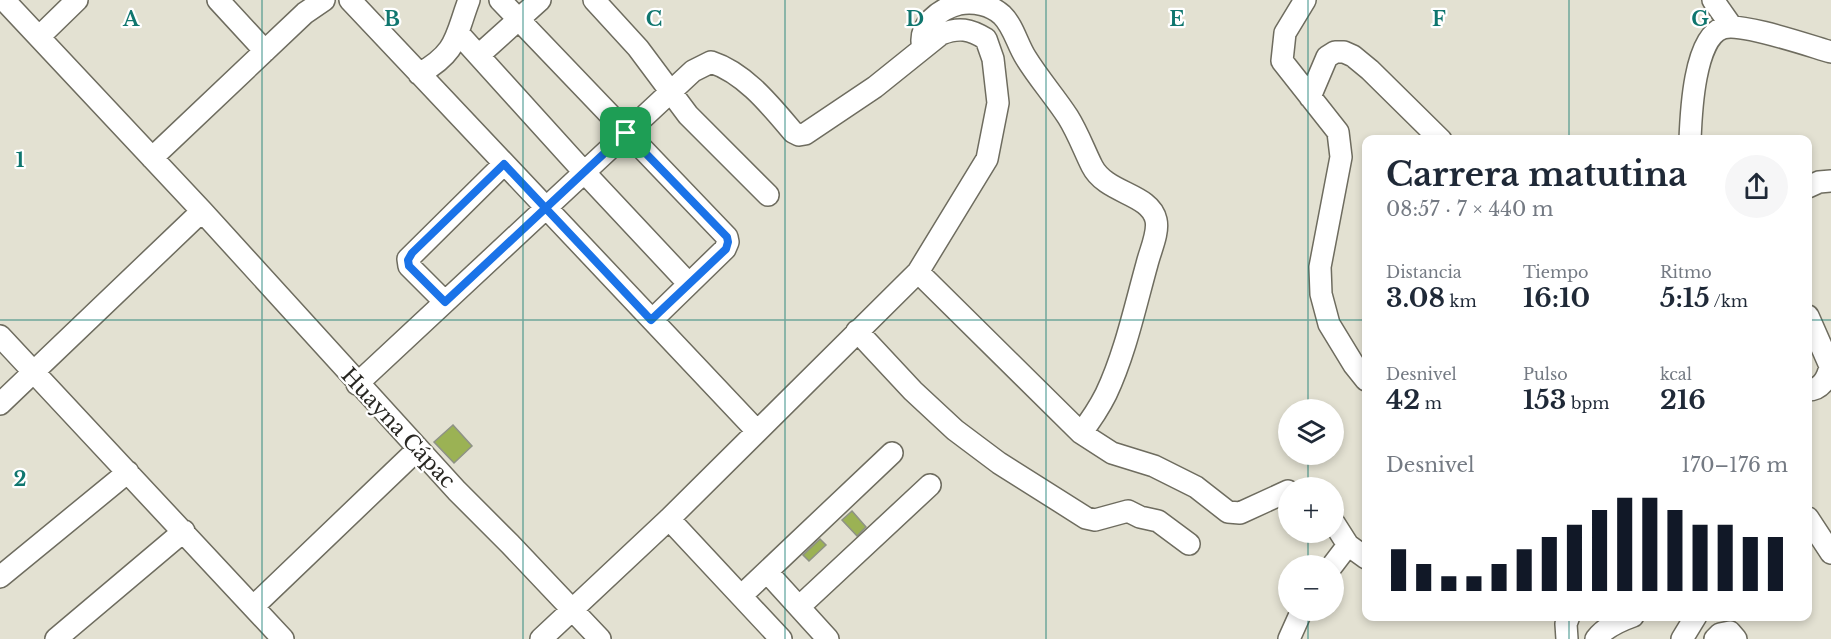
<!DOCTYPE html>
<html lang="es">
<head>
<meta charset="utf-8">
<style>
	:root { --surface:#fff; --page:#f6f6f7; --text:#1f2937; --muted:#747a83; --accent:#111827 }
	body { margin:0; font-family:"Libre Baskerville",serif; background:var(--page); color:var(--text); height:100vh; display:flex; flex-direction:column; font-size:22px; white-space:nowrap }
	* { box-sizing:border-box; margin:0 }
	p { font-size:20px; color:var(--muted) }
	.icon { flex:none; width:33px; height:33px; fill:none; stroke:currentColor; stroke-width:2; stroke-linecap:round; stroke-linejoin:round }
	.map { position:relative; flex:1; overflow:hidden }
	.side { position:absolute; left:1362px; top:135px; width:450px; height:486px; display:flex; flex-direction:column; background:var(--surface); border-radius:12px; box-shadow:0 3px 9px #0003 }
	.side>* { flex:none }
	.buttons { position:absolute; left:1278px; top:399px; display:grid; gap:12px }
	.buttons a { display:grid; place-items:center; width:66px; height:66px; border-radius:50%; background:var(--surface); box-shadow:0 3px 9px #0003; font-size:30px }
	.pin { position:absolute; display:grid; place-items:center; width:51px; height:51px; color:#fff; margin:-26px; border-radius:12px; box-shadow:0 3px 9px #0006 }
	.round { display:grid; place-items:center; flex:none; width:63px; height:63px; border-radius:32px; background:var(--page) }
	.overview { display:flex; align-items:center; justify-content:space-between; height:102px; padding:0 24px }
	h1 { font-size:33px; font-weight:700; line-height:45px }
	.metrics { display:grid; grid-template-columns:repeat(3,1fr); gap:9px; height:102px; padding:6px 24px }
	.metrics div { display:grid; align-content:center }
	.metrics b { font-size:26px; font-weight:700 }
	.metrics small { font-size:16px; font-weight:400 }
	.metrics p { font-size:16px }
	.chart { height:168px; padding:12px 24px }
	.chart p { display:flex; justify-content:space-between }
	.chart svg { width:100%; height:108px; margin-top:6px; stroke:var(--accent); stroke-width:6 }
	.map>svg:first-child { display:block }
</style>
</head>
<body>
<div class="map">
<svg width="1831" height="639" viewBox="0 0 1831 639">
	<rect width="100%" height="100%" fill="#e3e1d2"/>
	<path fill="#9bb254" stroke="#8e9285" stroke-width="1.5" d="M453,425L472,446L454,463L434,442Z
		M852,511L866,527L857,536L842,520Z
		M820,539L826,545L809,561L803,555Z"/>
	<g fill="none" stroke-linecap="round" stroke-linejoin="round">
		<g stroke="#6e6c5f" stroke-width="24">
			<path id="minor" d="M4,0L202,211L457,491L510,544L600,639
				M218,0L265,51
				M350,0L756,430
				M500,0L727,237L728,242L725,249L652,320
				M594,0L638,48L688,115L768,195
				M1305,0L1285,33L1282,61L1338,132L1341,157L1320,267L1321,294L1329,324L1354,365L1366,380
				M1713,0L1732,27
				M459,34L584,172L689,284
				M39,37L77,0
				M923,48C917,25 940,9 959,4C974,1 991,5 1002,15C1014,27 1017,44 1026,58C1039,79 1055,97 1068,117C1078,133 1084,150 1092,166C1106,194 1150,193 1156,220C1159,233 1150,251 1147,264C1135,307 1125,354 1106,394C1099,408 1091,420 1081,433
				M479,55L540,0
				M419,74C458,52 455,37 469,0
				M1310,97L1327,57L1335,52H1344L1353,56L1370,70L1441,140
				M1690,140C1691,114 1694,37 1723,28C1741,22 1810,46 1831,52
				M152,158L305,13L324,0
				M1808,187L1819,182L1831,181
				M918,272L1081,433L1112,453L1154,466L1196,487L1228,512L1240,513L1288,491
				M445,302L409,266L408,259L504,164
				M1808,316L1830,366C1828,378 1821,390 1808,390
				M857,331L913,391L955,430L999,463L1086,518L1095,520L1128,511L1140,517L1158,521L1189,544
				M0,336L283,639
				M357,384L693,71L711,62C745,73 771,106 793,132L799,135L805,134L875,87L941,34C959,27 970,29 986,39L993,59L998,103L987,159L918,272L669,519L541,639
				M0,404L202,211
				M1808,518L1831,553
				M669,519L781,639
				M1334,523L1348,545L1366,558
				M1332,566L1348,545
				M768,573L828,639
				M0,577L128,472
				M741,596L892,453
				M254,606L418,449
				M799,607L930,485
				M56,639L184,531
				M1289,639L1302,610
				M1567,639L1566,624L1569,616
				M1596,639C1605,627 1619,621 1633,616
				M1682,639L1696,616
				M1715,639L1720,634L1730,632L1736,639"/>
		</g>
		<use href="#minor" stroke="#fff" stroke-width="21"/>
	</g>
	<g fill="none" stroke-linecap="round" stroke-linejoin="round">
		<g stroke="#fff" stroke-width="12">
			<path id="route" d="M626,133L445,302L409,266L408,260L412,253L504,164L651,320L726,249L728,242L727,237L626,133"/>
		</g>
		<use href="#route" stroke="#1a73e8" stroke-width="8"/>
	</g>
	<path fill="none" stroke="#0f766e" stroke-width="1.5" stroke-opacity="0.55" d="M262,0V639M523,0V639M785,0V639M1046,0V639M1308,0V410M1569,0V140M0,320H1366M1808,320H1831M1308,454V488M1308,532V566M1308,610V639M1569,616V639"/>
	<g text-anchor="middle" stroke-width="4.5" stroke-linejoin="round" paint-order="stroke">
		<g font-size="21" fill="#282722" stroke="#fff">
			<text transform="translate(398 428) rotate(47)" y="7">Huayna Cápac</text>
		</g>
	</g>
	<g font-size="20" text-anchor="middle" font-weight="bold" fill="#0f766e" stroke="#fff" stroke-width="4.5" stroke-linejoin="round" paint-order="stroke">
		<text x="131" y="26">A</text>
		<text x="392" y="26">B</text>
		<text x="654" y="26">C</text>
		<text x="915" y="26">D</text>
		<text x="1177" y="26">E</text>
		<text x="1439" y="26">F</text>
		<text x="1700" y="26">G</text>
		<text x="20" y="167">1</text>
		<text x="20" y="486">2</text>
	</g>
</svg>
<div class="buttons">
<a><svg class="icon" aria-label="layers" viewBox="0 0 24 24"><path d="M12 4l9 5-9 5-9-5zM3 14l9 5 9-5"/></svg></a>
<a>+</a>
<a>−</a>
</div>
<div class="pin" style="left:626px;top:133px;background:#1e9e55"><svg class="icon" aria-label="arrive" viewBox="0 0 24 24"><path d="M6 21V4h12l-3 4 3 4H6"/></svg></div>
<section class="side">
<div class="overview"><div><h1>Carrera matutina</h1><p>08:57 · 7 × 440 m</p></div><a class="round"><svg class="icon" aria-label="share" viewBox="0 0 24 24"><path d="M12 15V3M7 8l5-5 5 5M5 13v7h14v-7"/></svg></a></div>
<div class="metrics">
<div><p>Distancia</p><b>3.08<small> km</small></b></div>
<div><p>Tiempo</p><b>16:10</b></div>
<div><p>Ritmo</p><b>5:15<small> /km</small></b></div>
</div>
<div class="metrics">
<div><p>Desnivel</p><b>42<small> m</small></b></div>
<div><p>Pulso</p><b>153<small> bpm</small></b></div>
<div><p>kcal</p><b>216</b></div>
</div>
<div class="chart"><p><span>Desnivel</span>170–176 m</p>
<svg viewBox="0 0 160 44" preserveAspectRatio="none"><path d="M5 44V27M15 44V33M25 44V38M35 44V38M45 44V33M55 44V27M65 44V22M75 44V17M85 44V11M95 44V6M105 44V6M115 44V11M125 44V17M135 44V17M145 44V22M155 44V22"/></svg>
</div>
</section>
</div>
</body>
</html>
